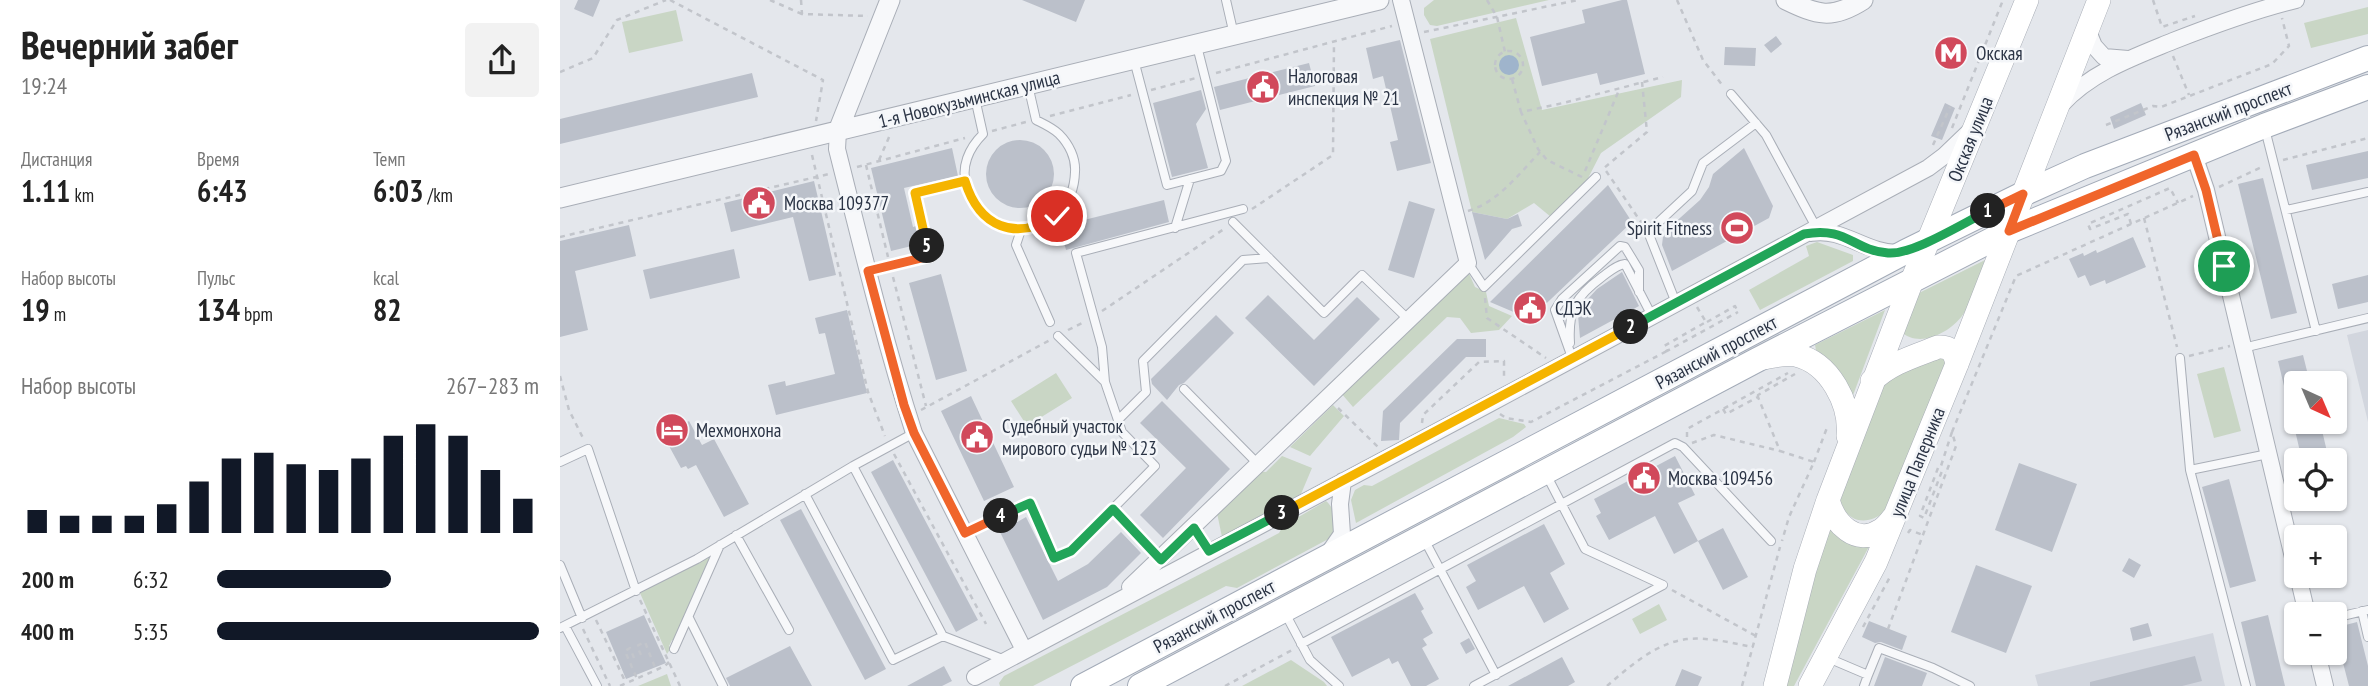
<!DOCTYPE html>
<html lang="ru">
<head>
<meta charset="utf-8">
<style>
	:root { --surface:#fff; --page:#f2f2f2; --text:#222; --muted:#767676; --accent:#111827 }
	body { margin:0; font-family:"PT Sans Narrow",sans-serif; background:var(--page); color:var(--text); height:100vh; display:flex; flex-direction:column; font-size:26px; white-space:nowrap }
	* { box-sizing:border-box; margin:0 }
	p { font-size:23px; color:var(--muted) }
	.icon { flex:none; width:38px; height:38px; fill:none; stroke:currentColor; stroke-width:2; stroke-linecap:round; stroke-linejoin:round }
	.map { position:relative; flex:1; overflow:hidden }
	.sheet { display:flex; flex-direction:column; background:var(--surface); width:560px }
	.sheet>* { flex:none }
	.needle { width:46px; rotate:136deg }
	.fabs { position:absolute; left:1724px; top:371px; display:grid; gap:14px }
	.fabs a { display:grid; place-items:center; width:63px; height:63px; border-radius:7px; background:var(--surface); box-shadow:0 2px 5px #0004; font-size:35px }
	.pin { position:absolute; display:grid; place-items:center; width:60px; height:60px; color:#fff; margin:-30px; border:4px solid #fff; border-radius:50%; box-shadow:0 2px 7px #0007 }
	.km { position:absolute; width:35px; height:35px; margin:-18px; border-radius:50%; background:#222; color:#fff; font-size:19px; line-height:35px; text-align:center }
	.round { display:grid; place-items:center; flex:none; width:74px; height:74px; border-radius:7px; background:var(--page) }
	.overview { display:flex; align-items:center; justify-content:space-between; height:119px; padding:0 21px }
	h1 { font-size:38px; font-weight:700; line-height:52px }
	.stats { display:grid; grid-template-columns:repeat(3,1fr); gap:10px; height:119px; padding:7px 21px }
	.stats div { display:grid; align-content:center }
	.stats b { font-size:30px; font-weight:700 }
	.stats small { font-size:19px; font-weight:400 }
	.stats p { font-size:19px }
	.chart { height:196px; padding:14px 21px }
	.chart p { display:flex; justify-content:space-between }
	.chart svg { width:100%; height:126px; margin-top:7px; stroke:var(--accent); stroke-width:6 }
	ul { padding:0 21px; list-style:none; font-size:23px }
	li { display:grid; grid-template-columns:112px 84px 1fr; align-items:center; height:52px }
	li i { height:18px; border-radius:9px; background:var(--accent) }
	main { display:flex; flex:1; min-height:0 }
	.map>svg:first-child { display:block }
</style>
</head>
<body>
<main>
<section class="sheet">
<div class="overview"><div><h1>Вечерний забег</h1><p>19:24</p></div><a class="round"><svg class="icon" aria-label="share" viewBox="0 0 24 24"><path d="M12 15V3M7 8l5-5 5 5M5 13v7h14v-7"/></svg></a></div>
<div class="stats">
<div><p>Дистанция</p><b>1.11<small> km</small></b></div>
<div><p>Время</p><b>6:43</b></div>
<div><p>Темп</p><b>6:03<small> /km</small></b></div>
</div>
<div class="stats">
<div><p>Набор высоты</p><b>19<small> m</small></b></div>
<div><p>Пульс</p><b>134<small> bpm</small></b></div>
<div><p>kcal</p><b>82</b></div>
</div>
<div class="chart"><p><span>Набор высоты</span>267–283 m</p>
<svg viewBox="0 0 160 44" preserveAspectRatio="none"><path d="M5 44V36M15 44V38M25 44V38M35 44V38M45 44V34M55 44V26M65 44V18M75 44V16M85 44V20M95 44V22M105 44V18M115 44V10M125 44V6M135 44V10M145 44V22M155 44V32"/></svg>
</div>
<ul>
<li><b>200 m</b>6:32<i style="width:54%"></i></li>
<li><b>400 m</b>5:35<i style="width:100%"></i></li>
</ul>
</section>
<div class="map">
<svg width="1808" height="686" viewBox="0 0 1808 686">
	<rect width="100%" height="100%" fill="#e4e7ec"/>
	<path fill="#d2d6de" d="M1808,330V422L1787,335Z
		M1653,633L1665,686H1478L1475,675Z"/>
	<path fill="#c9d6c5" d="M874,0H989L877,26L870,25L864,15V8Z
		M1808,7V34L1751,48L1744,23Z
		M116,10L123,41L69,53L62,22Z
		M956,18L982,110L1122,80L1121,97L1041,153L1024,186L991,217L974,203L947,219L912,212L870,39Z
		M1257,242L1293,255V261L1200,310L1189,290L1249,256L1246,246Z
		M1425,260C1419,276 1412,303 1402,316C1389,333 1359,349 1340,331L1355,295Z
		M907,269L915,287L926,292L929,306L952,316L939,330L911,333L900,318L887,317L793,407L781,393Z
		M1325,310L1292,398L1287,386L1256,350L1255,345Z
		M1380,352L1387,360L1327,510C1307,528 1282,523 1279,493L1320,380Z
		M1664,367L1681,431L1654,438L1637,374Z
		M496,373L512,398L467,426L451,401Z
		M773,405L784,416L750,456L730,447Z
		M939,418L964,424L966,427L953,437L796,523L791,500L795,490L804,485L812,486Z
		M722,456L752,468L741,494L662,537L657,513L695,471L706,472Z
		M766,501C775,508 778,525 774,536L677,588L666,586L473,686H440L439,683L444,676L719,533L723,526Z
		M1268,523L1312,541L1234,686H1224Z
		M151,555L115,640H112L109,646L111,648L107,654L80,593Z
		M1099,604L1107,620L1080,634L1072,619Z
		M731,660L764,682L767,686H682Z
		M107,674L111,686H78Z"/>
	<path fill="#9fb4cc" d="M939 65a10 10 0 1 1 20 0a10 10 0 1 1-20 0Z"/>
	<path fill="#bbc0ca" d="M18,0H40L33,17L14,9Z
		M462,0H525L516,22Z
		M1062,0H1067L1085,74L1040,85L1037,73L982,86L970,37L1025,23L1022,10Z
		M1216,36L1222,44L1211,53L1204,45Z
		M840,40L871,163L837,171L830,142L838,140L823,76L813,79L806,48Z
		M1165,47L1196,48L1195,66L1164,65Z
		M749,63L755,86L660,110L654,87Z
		M192,73L198,97L0,144V119Z
		M641,90L646,109L636,124L648,168L612,177L593,103Z
		M1385,103L1395,108L1382,140L1371,136Z
		M1581,103L1586,115L1554,129L1550,117Z
		M426 174a34 34 0 1 1 68 0a34 34 0 1 1-68 0Z
		M392,148L398,176L344,188L353,227L356,226L360,244L331,251L311,168Z
		M1184,148L1213,206L1209,218L1112,271L1102,245L1103,237L1111,226L1140,200L1149,187L1153,174Z
		M1808,151V178L1752,190L1746,165Z
		M1703,178L1737,313L1711,319L1678,184Z
		M254,181L276,275L249,281L233,217L171,232L164,203Z
		M1048,185L1072,222L970,319L930,302Z
		M604,200L609,222L506,250L500,226Z
		M849,201L875,209L854,278L828,270Z
		M912,212L947,219L958,214L962,226L952,229L925,260Z
		M69,225L76,256L15,271L28,330L0,337V241Z
		M1573,237L1586,267L1546,284L1545,280L1530,286L1525,275L1518,278L1509,259L1523,253L1524,256L1536,250L1537,253Z
		M174,249L180,278L90,299L83,270Z
		M1062,272L1079,306L1020,338L1018,315L1026,301L1037,289Z
		M381,274L407,371L376,380L349,283Z
		M1808,275V302L1778,309L1772,284Z
		M708,295L754,340L797,297L820,319L754,386L685,318Z
		M287,310L307,393L216,415L208,385L225,381L226,386L275,374L265,333L259,334L255,318Z
		M656,315L674,333L624,383L619,385L607,400L592,384L591,379Z
		M897,339H926V357H906L840,423L839,440L821,441L823,411Z
		M1743,355L1750,383H1736V419H1732L1718,361Z
		M411,396L454,487L424,501L381,411Z
		M602,401L670,469L603,538L580,515L626,468L580,423Z
		M129,421L142,445L154,439L189,504L164,517L136,465L128,469L126,466L121,468L103,435Z
		M1733,422H1760L1769,460H1742Z
		M1115,456L1135,495L1118,503L1138,541L1114,554L1095,516L1049,540L1036,516L1041,513L1034,499Z
		M333,460L418,620L396,632L311,472Z
		M1459,463L1517,484L1492,552L1435,530Z
		M1669,479L1696,581L1670,588L1642,487Z
		M241,509L326,669L305,680L220,520Z
		M466,517L498,581L528,564L561,532L581,553L547,587L483,620L440,532Z
		M984,524L1005,564L990,573L1009,609L984,623L964,586L918,610L906,587L916,581L907,565Z
		M1163,528L1188,577L1163,590L1138,541Z
		M1569,558L1581,565L1574,578L1562,571Z
		M1416,565L1472,586L1446,653L1391,632Z
		M855,593L864,609L861,611L873,633L863,639L867,645L862,648L879,679L866,686H851L838,661L832,664L829,658L792,677L771,637Z
		M84,615L106,663L66,679L46,632Z
		M1708,615L1725,686H1696L1681,622Z
		M1309,621L1347,636L1342,650L1321,642L1315,643L1302,637Z
		M1797,622L1808,666V686H1789L1774,628Z
		M1588,623L1592,636L1573,641L1570,628Z
		M909,638L915,649L906,654L900,643Z
		M230,646L252,686H170L166,678Z
		M1635,656L1642,681L1622,686H1530V682Z
		M1002,657L1015,682L1008,686H948Z
		M1325,657L1367,673L1362,686H1314Z
		M384,666L392,681L382,686H347Z
		M1122,669L1142,677L1138,686H1115Z"/>
	<g fill="none" stroke-linecap="round" stroke-linejoin="round">
		<g stroke="#a9aeb7" stroke-width="10">
			<path id="service" d="M666,0L674,35
				M574,60L607,185L661,171L666,161L637,46
				M1171,94L1206,135L1256,227
				M415,98L423,134C409,148 400,167 407,187C426,250 513,239 515,172C516,158 509,144 499,134C493,128 484,124 476,120L468,85
				M1705,129L1756,331
				M1726,210L1808,192
				M673,222L764,313L802,275L849,320
				M615,228L630,179
				M461,230L456,245L490,322
				M908,263L924,287L1036,177
				M308,271L370,256L355,193L405,181
				M1116,303L1088,232L1132,191L1143,163L1196,123
				M1010,343C1008,310 1015,297 1042,277C1049,272 1056,265 1065,264L1092,316
				M1683,348L1808,318
				M1010,352L995,310L1002,299L1060,246L1065,247L1079,270V292
				M1620,358L1630,470L1686,686
				M545,382L542,347L516,253L683,209
				M624,389L699,465
				M558,420L586,392L583,361L683,260L709,258
				M0,462L28,449L76,591
				M293,466L383,636L445,660
				M1630,470L1708,454
				M987,476L1025,549L1103,585
				M245,494L333,660L383,636
				M553,509L601,560
				M405,533L470,503L494,558L511,551L595,466L562,432L545,382L498,336
				M176,535L229,630
				M864,539L936,675
				M0,565L22,618
				M1802,611L1808,637
				M725,613L750,660L779,686
				M129,618L163,686
				M1774,618L1808,610
				M5,626L37,686
				M0,628L137,559L293,466L354,433
				M741,644L1115,443L1123,447L1211,541
				M114,649L160,545
				M1268,658L1308,675L1319,648L1373,668L1410,686
				M914,686L1103,585
				M1304,686L1308,675"/>
		</g>
		<g stroke="#a9aeb7" stroke-width="18">
			<path id="minor" d="M1527,29L1534,46L1544,57L1568,59
				M1501,105C1531,72 1574,57 1613,41C1654,25 1694,10 1736,0
				M278,131L277,149C301,244 324,340 354,433L464,650
				M1634,155L1646,190L1736,570
				M1251,233C1283,227 1307,254 1339,253
				M768,554L782,534L780,504L783,481
				M1738,576L1747,614
				M570,587L908,263L841,0
				M1757,653L1765,686
				M415,677L929,404L1368,168L1384,156L1409,132"/>
		</g>
		<g stroke="#a9aeb7" stroke-width="21">
			<path id="tertiary" d="M1226,0C1257,15 1272,20 1303,0
				M278,131L330,0
				M0,198L819,0"/>
		</g>
		<g stroke="#a9aeb7" stroke-width="24">
			<path id="secondary" d="M1203,358C1214,356 1225,353 1236,355C1270,363 1291,404 1288,436
				M1312,381C1330,363 1355,356 1378,347C1391,346 1395,353 1397,364
				M1268,500C1274,523 1296,547 1321,530C1326,527 1330,522 1333,518
				M1215,686L1245,569L1268,500L1353,278L1467,0
				M1250,686L1316,562L1397,364L1539,0"/>
		</g>
		<g stroke="#a3abb8" stroke-width="26">
			<path id="primary" d="M523,686L1345,252L1463,194L1525,166L1808,58
				M580,686L1197,360L1449,231L1704,126L1808,87"/>
		</g>
		<path stroke="#c2c5cb" stroke-width="2.5" stroke-dasharray="5 5" stroke-linecap="butt" d="M110,0L263,80L256,121
			M210,0L242,14
			M241,0L242,14L308,16
			M927,0L937,17L945,52
			M1117,0L1143,60L1163,86
			M1593,0L1602,27L1635,16
			M864,32L1018,0
			M935 65a14 14 0 1 1 28 0a14 14 0 1 1-28 0Z
			M1613,56L1629,95
			M0,72L33,58L57,20L106,0
			M656,73L832,26
			M952,79L961,112
			M1082,82L1087,132L1044,168L1083,225
			M591,90L636,78
			M490,116L571,95
			M1546,125L1593,106L1601,107L1712,64L1729,46L1722,18
			M1392,128L1443,0
			M432,131L466,122
			M1373,145L1390,107
			M252,155L308,392L325,436
			M319,160L330,135
			M1723,160L1808,138
			M306,165L328,257
			M297,167L405,138
			M1025,171L1059,90
			M1022,177L987,160L978,149L961,112L1003,103L1103,77
			M1659,187L1704,166
			M692,209L773,155L774,42
			M908,211C938,202 958,175 980,152
			M1584,218L1617,347
			M1571,224L1568,214L1530,229L1528,224L1610,188L1618,203
			M0,237L269,174
			M333,277L366,406
			M925,298L927,318L986,358
			M1137,307L1146,322L1104,346L1107,351L1178,312
			M542,311L664,229
			M1147,322L1175,306L1178,312
			M508,330L524,322
			M1629,356L1670,346
			M0,376L9,410L24,440
			M1198,397V395L1235,374
			M778,408L818,447
			M1163,409L1166,414L1198,397L1220,451L1254,462L1229,517L1222,541
			M361,410L490,340
			M940,414L946,418L971,422L1107,351
			M862,423L863,415L919,362L944,361V380
			M1392,432L1456,276L1633,196
			M1127,437V429L1228,373
			M1132,443L1154,435L1220,451
			M334,454L426,624
			M1254,462L1268,425
			M1378,468L1360,516L1364,518L1382,471L1386,472
			M1348,533L1350,530L1363,535
			M1112,590L1196,636
			M80,600L120,686
			M36,620L66,683
			M1303,627L1331,575
			M23,629L50,686
			M1328,629L1396,446L1392,432L1380,469
			M81,655L77,646L85,642L96,670
			M74,658L70,648L65,651L77,679
			M60,686L105,666L109,662
			M665,686L734,649
			M1047,686C1070,666 1096,643 1127,639C1149,637 1172,643 1193,647
			M1182,686L1220,547"/>
		<use href="#service" stroke="#f7f8fa" stroke-width="8"/>
		<use href="#minor" stroke="#f7f8fa" stroke-width="16"/>
		<use href="#tertiary" stroke="#f7f8fa" stroke-width="19"/>
		<use href="#secondary" stroke="#fff" stroke-width="23"/>
		<use href="#primary" stroke="#fff" stroke-width="24"/>
	</g>
	<g fill="none" stroke-linecap="round" stroke-linejoin="round">
		<g stroke="#fff" stroke-width="14">
			<path id="split-1" d="M1428,211L1463,194L1449,231L1634,155L1646,190L1664,266"/>
		</g>
		<g stroke="#fff" stroke-width="14">
			<path id="split-2" d="M1071,327L1244,234C1287,226 1292,250 1328,253C1353,255 1403,223 1428,211"/>
		</g>
		<g stroke="#fff" stroke-width="14">
			<path id="split-3" d="M722,513L1071,327"/>
		</g>
		<g stroke="#fff" stroke-width="14">
			<path id="split-4" d="M441,516L470,503L494,558L511,551L553,509L601,560L634,528L649,551L722,513"/>
		</g>
		<g stroke="#fff" stroke-width="14">
			<path id="split-5" d="M367,246L370,256L308,271L344,405L354,433L405,533L441,516"/>
		</g>
		<g stroke="#fff" stroke-width="14">
			<path id="split-6" d="M367,246L355,193L405,181C419,227 455,242 497,216"/>
		</g>
		<use href="#split-1" stroke="#f0652b" stroke-width="9"/>
		<use href="#split-2" stroke="#22a559" stroke-width="9"/>
		<use href="#split-3" stroke="#f5b400" stroke-width="9"/>
		<use href="#split-4" stroke="#22a559" stroke-width="9"/>
		<use href="#split-5" stroke="#f0652b" stroke-width="9"/>
		<use href="#split-6" stroke="#f5b400" stroke-width="9"/>
	</g>
	<defs>
		<g id="metro-disc" transform="scale(1.75)"><circle r="9.5" fill="#d1495b" stroke="#f4f6f9"/><path d="M-5.5 5V-5H-3L0 0L3-5H5.5V5H3V-.5L0 4L-3-.5V5Z" fill="#fff"/></g>
		<g id="civic-disc" transform="scale(1.75)"><circle r="9.5" fill="#d1495b" stroke="#f4f6f9"/><path d="M-.6-6.5H3V-4.5H.6V-3L4-1V1h2V6H-6V1h2V-1L-.6-3ZM-1.2 2.5V6h2.4V2.5Z" fill="#fff"/></g>
		<g id="stadium-disc" transform="scale(1.75)"><circle r="9.5" fill="#d1495b" stroke="#f4f6f9"/><path d="M0-5a6.5 5 0 1 0 0 10a6.5 5 0 1 0 0-10ZM-3.5-1.8h7v3.6h-7Z" fill="#fff"/></g>
		<g id="hotel-disc" transform="scale(1.75)"><circle r="9.5" fill="#d1495b" stroke="#f4f6f9"/><path d="M-6-4.5h1.5V1H6V5H4.5V3h-9V5H-6ZM-4 0a1.8 1.8 0 1 1 3.6 0ZM.5 0V-2.5h3Q6-2.5 6 0Z" fill="#fff"/></g>
	</defs>
	<g fill-rule="evenodd">
		<use href="#metro-disc" x="1391" y="53"/>
		<use href="#civic-disc" x="703" y="87"/>
		<use href="#civic-disc" x="199" y="203"/>
		<use href="#stadium-disc" x="1177" y="228"/>
		<use href="#civic-disc" x="970" y="308"/>
		<use href="#hotel-disc" x="112" y="430"/>
		<use href="#civic-disc" x="417" y="437"/>
		<use href="#civic-disc" x="1084" y="478"/>
	</g>
	<g text-anchor="middle" stroke-width="5" stroke-linejoin="round" paint-order="stroke">
		<g font-size="19" fill="#2b3445" stroke="#f4f6f9" text-anchor="start">
			<text x="1416" y="60">Окская</text>
			<text x="728" y="83">Налоговая<tspan x="728" dy="22">инспекция № 21</tspan></text>
			<text x="224" y="210">Москва 109377</text>
			<text x="1152" y="235" text-anchor="end">Spirit Fitness</text>
			<text x="995" y="315">СДЭК</text>
			<text x="442" y="433">Судебный участок<tspan x="442" dy="22">мирового судьи № 123</tspan></text>
			<text x="136" y="437">Мехмонхона</text>
			<text x="1108" y="485">Москва 109456</text>
		</g>
		<g font-size="19" fill="#2b3445" stroke="#f4f6f9">
			<text transform="translate(409 99) rotate(-14)" y="7">1-я Новокузьминская улица</text>
			<text transform="translate(1668 111) rotate(-21)" y="7">Рязанский проспект</text>
			<text transform="translate(1410 139) rotate(-68)" y="7">Окская улица</text>
			<text transform="translate(1156 352) rotate(-28)" y="7">Рязанский проспект</text>
			<text transform="translate(1357 462) rotate(-68)" y="7">улица Паперника</text>
			<text transform="translate(654 616) rotate(-28)" y="7">Рязанский проспект</text>
		</g>
	</g>
</svg>
<div class="fabs">
<a><svg class="needle" viewBox="-14 -14 28 28"><path d="M0-13l5 13h-10z" fill="#e53935"/><path d="M0 13l5-13h-10z" fill="#767676"/></svg></a>
<a><svg class="icon" aria-label="locate" viewBox="0 0 24 24"><circle cx="12" cy="12" r="6"/><path d="M12 2v4M12 18v4M2 12h4M18 12h4"/></svg></a>
<a>+</a>
<a>−</a>
</div>
<div class="pin" style="left:1664px;top:266px;background:#1e9e55"><svg class="icon" aria-label="arrive" viewBox="0 0 24 24"><path d="M6 21V4h12l-3 4 3 4H6"/></svg></div>
<div class="pin" style="left:497px;top:216px;background:#d93025"><svg class="icon" aria-label="check" viewBox="0 0 24 24"><path d="M5 12l5 5 9-10"/></svg></div>
<b class="km" style="left:1428px;top:211px">1</b>
<b class="km" style="left:1071px;top:327px">2</b>
<b class="km" style="left:722px;top:513px">3</b>
<b class="km" style="left:441px;top:516px">4</b>
<b class="km" style="left:367px;top:246px">5</b>
</div>
</main>
</body>
</html>
